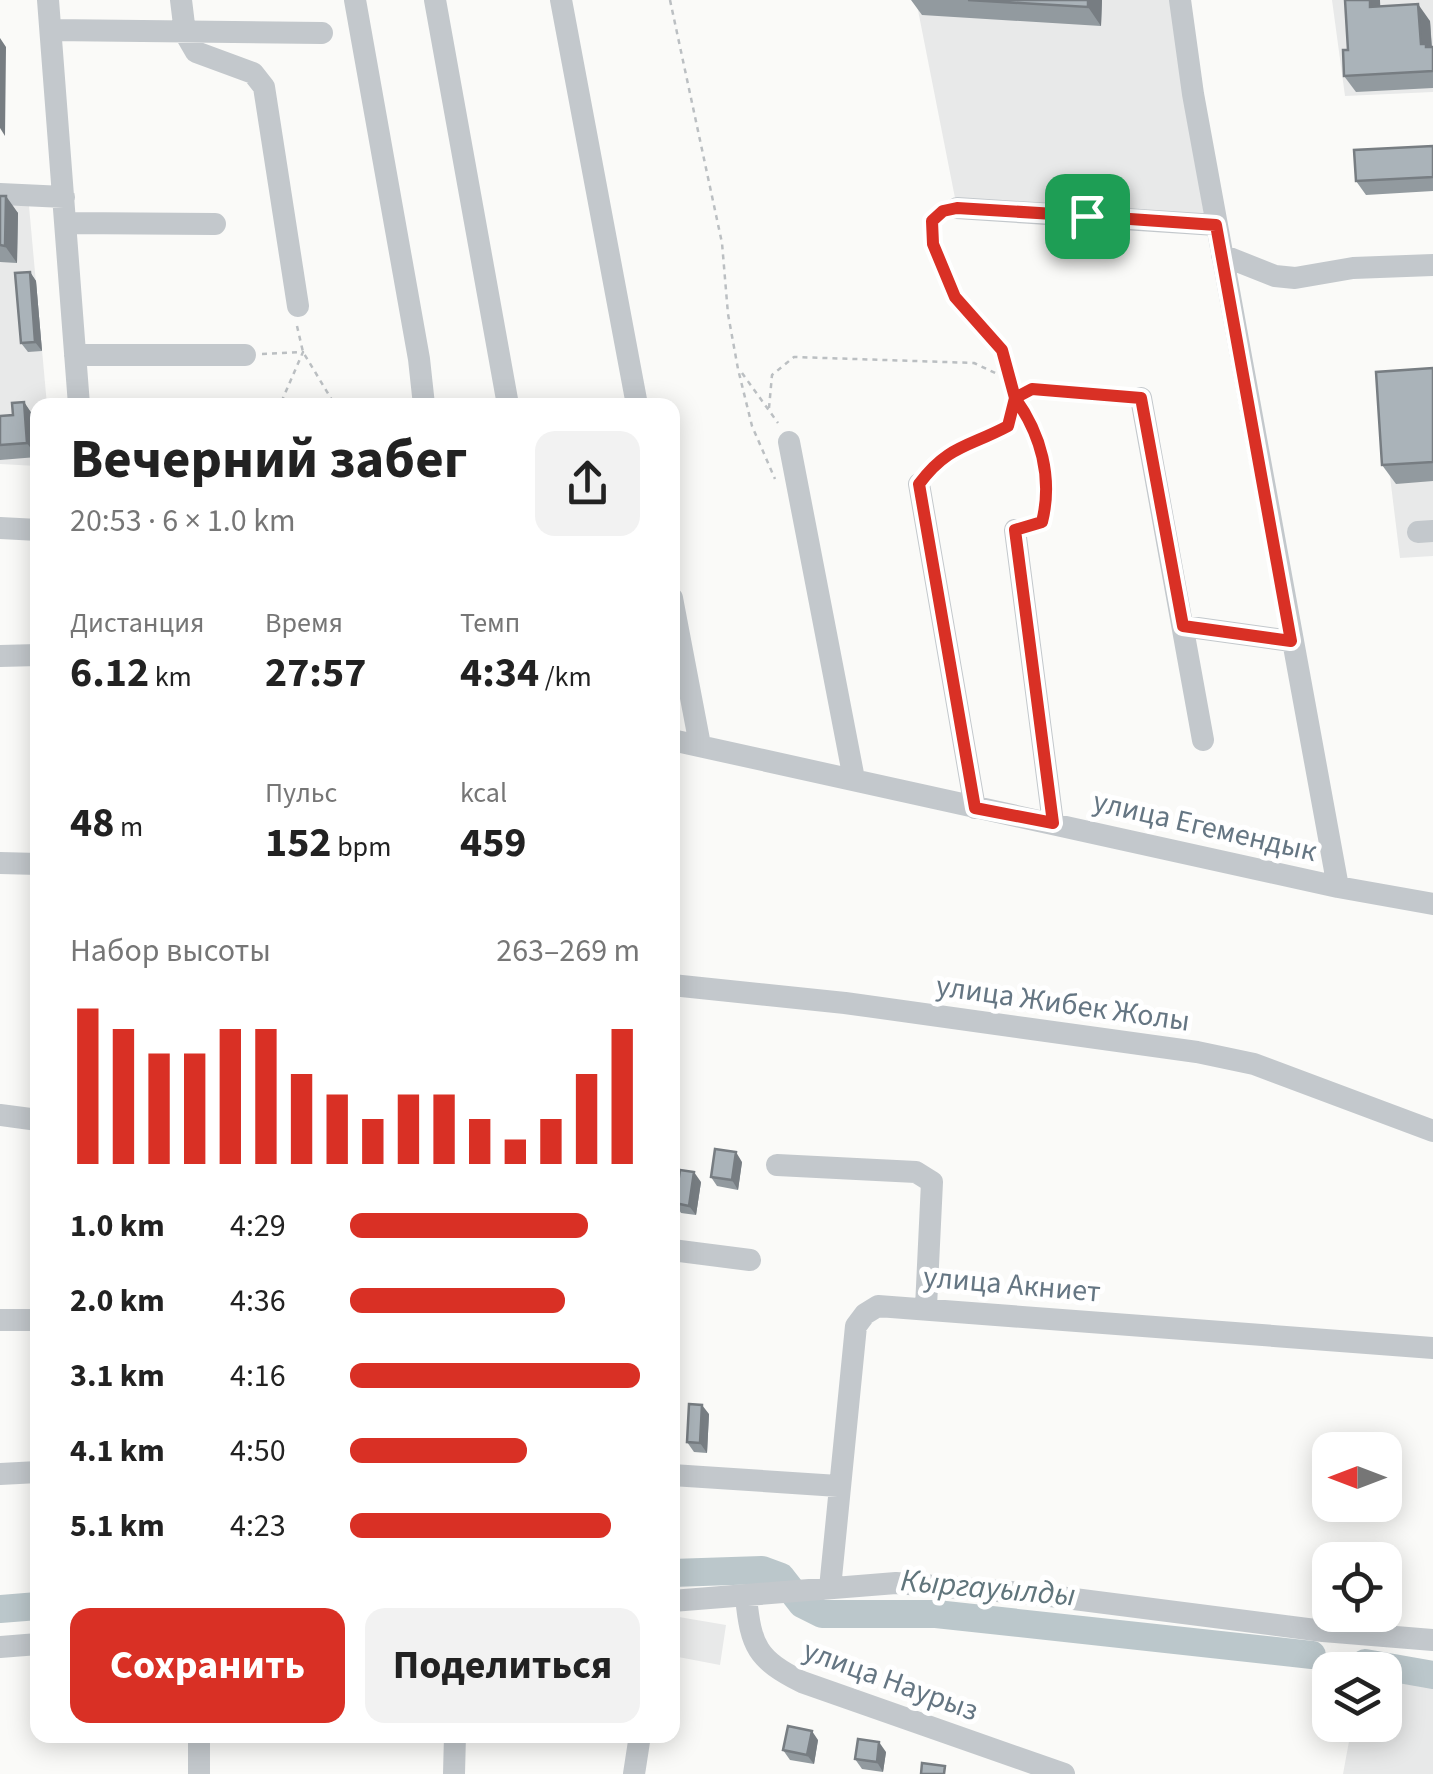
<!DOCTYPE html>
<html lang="ru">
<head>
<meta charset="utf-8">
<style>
	:root { --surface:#fff; --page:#f2f2f2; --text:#222; --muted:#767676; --accent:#d93025 }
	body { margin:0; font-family:"Source Sans 3",sans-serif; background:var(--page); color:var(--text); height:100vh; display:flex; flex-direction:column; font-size:38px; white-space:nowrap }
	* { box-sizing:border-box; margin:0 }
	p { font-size:32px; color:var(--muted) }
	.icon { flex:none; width:55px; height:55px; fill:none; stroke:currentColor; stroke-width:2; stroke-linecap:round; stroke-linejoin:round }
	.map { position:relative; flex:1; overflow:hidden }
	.panel { position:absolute; left:30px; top:398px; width:650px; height:1345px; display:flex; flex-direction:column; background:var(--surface); border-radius:20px; box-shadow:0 5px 25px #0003 }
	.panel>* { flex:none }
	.needle { width:65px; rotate:270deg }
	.fabs { position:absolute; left:1312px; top:1432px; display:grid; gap:20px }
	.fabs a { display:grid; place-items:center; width:90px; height:90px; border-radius:20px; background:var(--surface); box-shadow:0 5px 25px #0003; font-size:50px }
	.pin { position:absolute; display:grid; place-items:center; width:85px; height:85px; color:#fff; margin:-42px; border-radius:20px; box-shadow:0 5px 15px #0006 }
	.round { display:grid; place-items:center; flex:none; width:105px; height:105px; border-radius:20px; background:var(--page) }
	.summary { display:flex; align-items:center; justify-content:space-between; height:170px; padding:0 40px }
	h1 { font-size:55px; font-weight:700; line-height:75px }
	.figures { display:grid; grid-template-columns:repeat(3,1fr); gap:15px; height:170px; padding:10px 40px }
	.figures div { display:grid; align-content:center }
	.figures b { font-size:42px; font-weight:700 }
	.figures small { font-size:28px; font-weight:400 }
	.figures p { font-size:28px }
	.chart { height:280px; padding:20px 40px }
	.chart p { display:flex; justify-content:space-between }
	.chart svg { width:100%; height:180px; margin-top:10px; stroke:var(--accent); stroke-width:6 }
	.action { display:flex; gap:20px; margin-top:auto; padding:20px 40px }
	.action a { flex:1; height:115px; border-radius:20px; background:var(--accent); color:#fff; font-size:40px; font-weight:700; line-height:115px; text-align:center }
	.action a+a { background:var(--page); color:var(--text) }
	ul { padding:0 40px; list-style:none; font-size:32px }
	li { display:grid; grid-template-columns:160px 120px 1fr; align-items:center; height:75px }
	li i { height:25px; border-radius:12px; background:var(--accent) }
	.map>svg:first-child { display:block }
</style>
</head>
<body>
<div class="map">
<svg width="1433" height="1774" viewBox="0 0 1433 1774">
	<rect width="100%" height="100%" fill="#fafaf8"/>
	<path fill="#e8e9e9" d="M916,0H1171L1204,215L955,198Z
		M1332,0H1433V92L1345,96Z
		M0,205L29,206L47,405H38L37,466L0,464Z
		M1433,376V556L1400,558L1378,379Z
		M673,1616L726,1625L720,1665L673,1656Z
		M1385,1681L1433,1687V1774H1343L1352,1725H1385Z"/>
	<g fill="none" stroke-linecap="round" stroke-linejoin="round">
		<path stroke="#bbc7cb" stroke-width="28" d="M672,1573L762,1570L781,1577L802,1604L822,1614H936L1312,1655
			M0,1609L38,1606
			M1365,1663L1433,1675"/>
		<path stroke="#bbbfc2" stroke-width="2.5" stroke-dasharray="5 5" stroke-linecap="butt" d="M670,0L722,243L728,314L738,369L752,426L775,479
			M937,216L932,221L933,244L955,297L1002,351L1015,398L1033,423L1048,497L1042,522L1036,524
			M297,326L303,352L335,405
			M262,354L303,352L280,405
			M742,373L778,423
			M769,408L772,375L794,357L974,363L1008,379
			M932,467L961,445L1008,426L1015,398L1032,389L1123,396"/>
		<path stroke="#c3c8cc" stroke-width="22" d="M48,0L79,405
			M181,0L185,33L196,52L253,73L264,87L298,306
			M355,0L419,359L424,405
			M435,0L508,405
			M561,0L637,405
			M1180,0L1193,94L1338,887
			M51,30L322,33
			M0,194L64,197
			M957,208L1216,225
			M66,223L215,224
			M1222,255L1275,276L1295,278L1353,268L1433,265
			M75,355H245
			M1141,398L1203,740
			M789,442L854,779
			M919,484L975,808
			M0,528L38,530
			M1015,530L1053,823
			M1418,532L1433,531
			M672,598L700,745
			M1183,626L1291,641
			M0,656L38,655
			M672,740L1338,887L1433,904
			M0,863L38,864
			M672,985L845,1003L1197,1052L1254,1064L1433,1131
			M0,1115L38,1120
			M777,1165L916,1172L932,1182L926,1307
			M672,1250L750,1260
			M0,1320H38
			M0,1474L38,1472
			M672,1475L838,1486
			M830,1588L856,1326L865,1314L878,1306L1433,1348
			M746,1597C751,1647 757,1659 802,1682L1064,1774
			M672,1601L896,1583L1035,1594L1323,1631L1433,1640
			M0,1647L38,1644
			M199,1774V1735
			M454,1774L455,1735
			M634,1774L640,1735"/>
	</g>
	<path fill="#929a9f" d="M911,0H1102L1101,26L922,15Z
		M1380,7L1430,21L1432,47H1433V88L1356,92L1344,76L1348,50Z
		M1433,146V191L1366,195L1356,181Z
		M0,196L18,213L17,263L0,262Z
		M30,272L36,281L42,351L28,352L21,343Z
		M1433,368V481L1396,484L1382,465Z
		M24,402L34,417L37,457L0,460V416L13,415Z
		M742,1162L738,1190L717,1186L711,1177Z
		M701,1182L696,1215L681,1213L675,1203Z
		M709,1414L707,1453L694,1452L687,1442Z
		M818,1740L814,1764L790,1760L783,1750Z
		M886,1752L883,1772L862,1769L855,1759Z"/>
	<path fill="#777d82" d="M1088,0H1102L1101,26L1088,7Z
		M1370,0H1380L1381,24L1370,7Z
		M1418,4L1430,21L1432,53L1421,44Z
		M0,38L6,47L5,136L0,128Z
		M6,196L18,213L17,263L5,246Z
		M30,272L36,281L42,351L35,342Z
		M24,402L34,417L37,457L27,443Z
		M736,1152L742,1162L738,1190L732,1180Z
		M694,1172L701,1182L696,1215L689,1206Z
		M702,1405L709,1414L707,1453L700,1443Z
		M812,1731L818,1740L814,1764L807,1755Z
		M879,1742L886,1752L883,1772L877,1762Z"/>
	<path fill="#aab3b9" stroke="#777d82" stroke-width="2.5" d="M968,0H1088V7Z
		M1345,0H1370V7L1418,4L1421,44H1426V47H1433V71L1344,76L1343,50H1348Z
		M1433,146V177L1356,181L1354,150Z
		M0,196H6L5,246L0,245Z
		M30,272L35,342L21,343L15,273Z
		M1433,368V462L1382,465L1376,372Z
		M24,402L27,443L0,445V416L13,415L12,403Z
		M715,1149L736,1152L732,1180L711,1177Z
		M680,1170L694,1172L689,1206L675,1203Z
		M689,1404L702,1405L700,1443L687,1442Z
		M788,1726L812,1731L807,1755L783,1750Z
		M858,1739L879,1742L877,1762L855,1759Z
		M922,1763L945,1766L944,1774H921Z"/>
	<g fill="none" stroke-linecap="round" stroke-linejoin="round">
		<g stroke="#fff" stroke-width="20">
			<path id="route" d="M1087,216L957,208L943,211L932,221L933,244L955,297L1002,350L1015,398L1008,426C969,447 948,445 919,484L975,808L1053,823L1015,530L1042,522C1053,478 1041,434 1015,398L1032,389L1141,398L1183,626L1291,641L1216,225L1087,216"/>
		</g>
		<use href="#route" stroke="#d93025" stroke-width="12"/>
	</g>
	<g text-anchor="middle" stroke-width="10" stroke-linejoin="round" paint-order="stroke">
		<g font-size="30" fill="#657683" stroke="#fff">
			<text transform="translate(1205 826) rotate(13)" y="10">улица Егемендык</text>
			<text transform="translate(1063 1003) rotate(8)" y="10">улица Жибек Жолы</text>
			<text transform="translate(1012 1284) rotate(5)" y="10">улица Акниет</text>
			<text transform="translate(891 1680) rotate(20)" y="10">улица Наурыз</text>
		</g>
		<g font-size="32" font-style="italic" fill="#60757c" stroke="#fff">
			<text transform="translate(988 1587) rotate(5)" y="11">Кыргауылды</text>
		</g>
	</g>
</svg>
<div class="fabs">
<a><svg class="needle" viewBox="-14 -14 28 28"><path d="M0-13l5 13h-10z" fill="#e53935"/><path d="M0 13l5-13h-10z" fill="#767676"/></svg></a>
<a><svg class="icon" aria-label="locate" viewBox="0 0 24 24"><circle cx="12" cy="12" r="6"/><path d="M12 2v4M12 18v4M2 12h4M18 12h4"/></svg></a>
<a><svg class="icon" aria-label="layers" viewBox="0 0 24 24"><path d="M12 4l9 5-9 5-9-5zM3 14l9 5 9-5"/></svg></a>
</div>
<div class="pin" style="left:1087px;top:216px;background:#1e9e55"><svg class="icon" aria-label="arrive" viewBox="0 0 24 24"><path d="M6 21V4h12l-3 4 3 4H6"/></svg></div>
<section class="panel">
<div class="summary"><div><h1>Вечерний забег</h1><p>20:53 · 6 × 1.0 km</p></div><a class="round"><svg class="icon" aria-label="share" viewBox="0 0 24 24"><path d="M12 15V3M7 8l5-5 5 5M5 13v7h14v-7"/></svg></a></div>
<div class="figures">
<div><p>Дистанция</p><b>6.12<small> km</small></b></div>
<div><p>Время</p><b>27:57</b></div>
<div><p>Темп</p><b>4:34<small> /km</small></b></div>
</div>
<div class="figures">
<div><b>48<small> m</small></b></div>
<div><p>Пульс</p><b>152<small> bpm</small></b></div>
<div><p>kcal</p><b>459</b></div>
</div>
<div class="chart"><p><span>Набор высоты</span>263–269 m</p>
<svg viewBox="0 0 160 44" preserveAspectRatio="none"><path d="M5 44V6M15 44V11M25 44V17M35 44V17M45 44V11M55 44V11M65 44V22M75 44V27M85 44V33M95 44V27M105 44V27M115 44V33M125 44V38M135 44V33M145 44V22M155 44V11"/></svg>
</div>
<ul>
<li><b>1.0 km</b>4:29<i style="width:82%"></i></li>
<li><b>2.0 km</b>4:36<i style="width:74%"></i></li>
<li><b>3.1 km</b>4:16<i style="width:100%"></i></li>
<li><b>4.1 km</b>4:50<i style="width:61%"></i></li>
<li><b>5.1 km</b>4:23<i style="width:90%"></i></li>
</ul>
<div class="action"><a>Сохранить</a><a>Поделиться</a></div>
</section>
</div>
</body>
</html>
